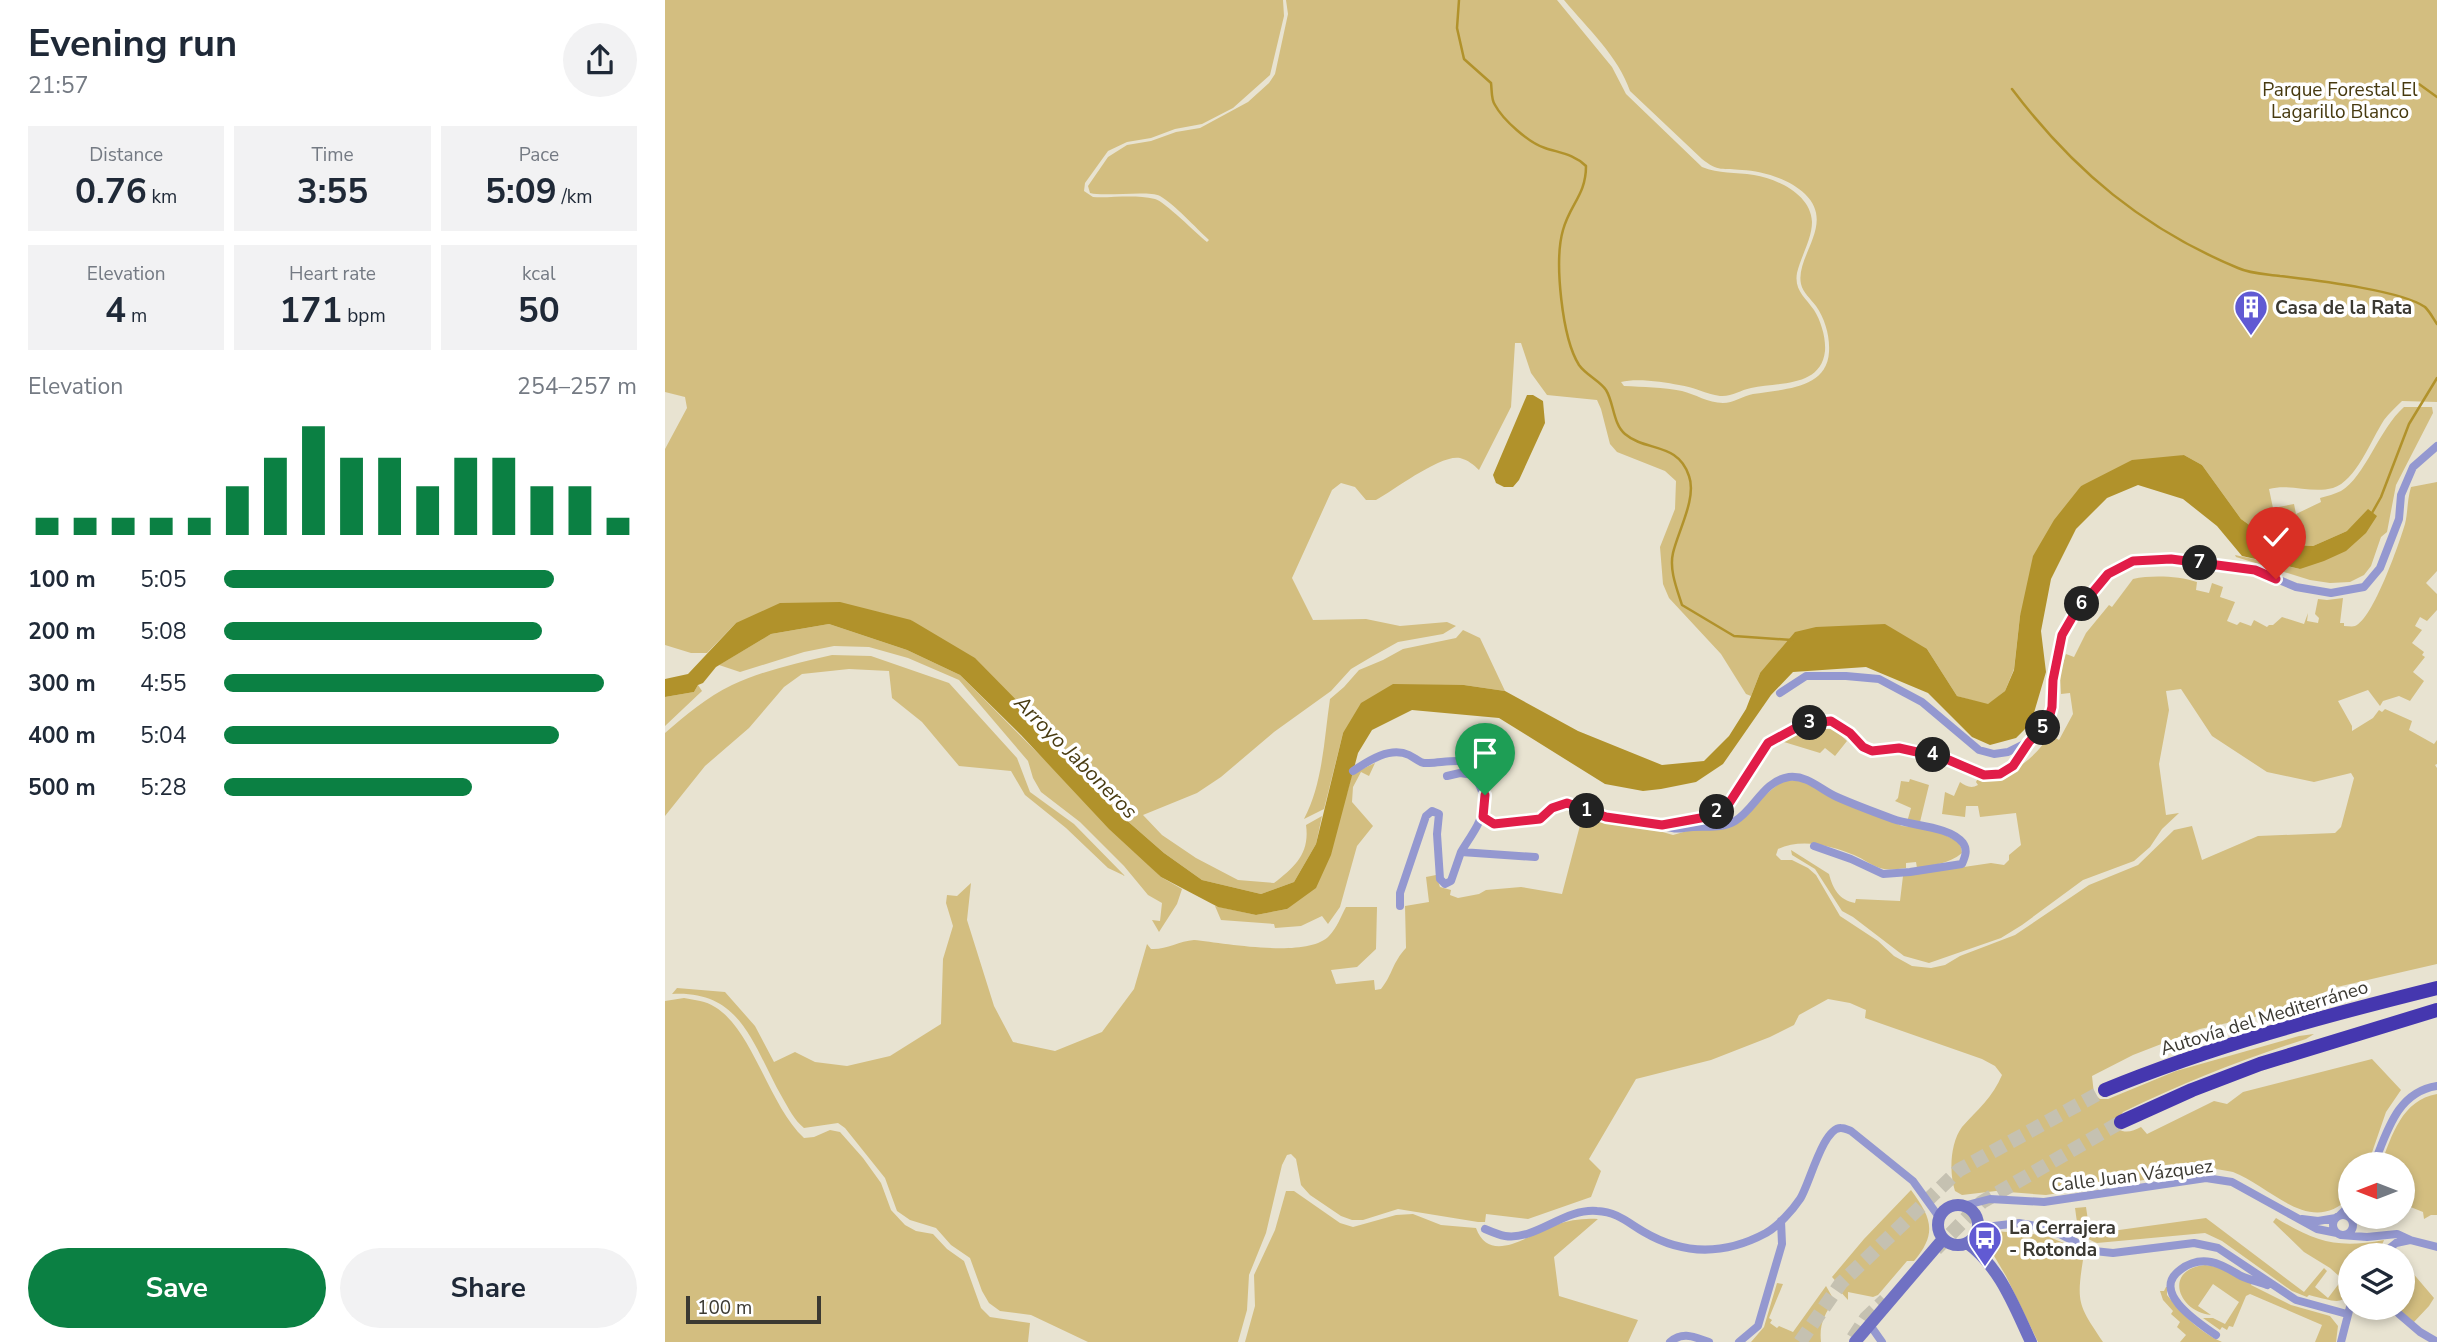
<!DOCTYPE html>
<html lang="en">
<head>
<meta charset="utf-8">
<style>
	:root { --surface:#fff; --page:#f2f2f3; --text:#1f2937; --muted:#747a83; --accent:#0b8043 }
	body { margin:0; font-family:"Nunito Sans",sans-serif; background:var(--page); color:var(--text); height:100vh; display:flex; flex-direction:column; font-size:26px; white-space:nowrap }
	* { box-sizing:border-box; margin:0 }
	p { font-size:23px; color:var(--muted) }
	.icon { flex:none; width:38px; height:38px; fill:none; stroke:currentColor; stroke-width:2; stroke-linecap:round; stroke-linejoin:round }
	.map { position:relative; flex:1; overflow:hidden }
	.panel { display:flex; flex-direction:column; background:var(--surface); width:665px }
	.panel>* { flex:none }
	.needle { width:46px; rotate:270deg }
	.fabs { position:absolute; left:1673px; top:1152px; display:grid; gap:14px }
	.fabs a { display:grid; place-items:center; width:77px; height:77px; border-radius:50%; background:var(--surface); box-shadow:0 4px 10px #0003; font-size:35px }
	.scale { position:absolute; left:21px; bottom:18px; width:135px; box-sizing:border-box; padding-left:7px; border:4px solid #3b3932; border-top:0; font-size:19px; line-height:24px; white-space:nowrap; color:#3b3932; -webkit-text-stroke:5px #fff; paint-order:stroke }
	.pin { position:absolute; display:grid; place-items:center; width:60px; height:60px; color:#fff; margin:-72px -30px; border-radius:50% 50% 50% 0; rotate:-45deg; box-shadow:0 0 7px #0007 }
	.pin .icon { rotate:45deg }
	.km { position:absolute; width:35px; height:35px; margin:-18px; border-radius:50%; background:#222; color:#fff; font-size:19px; line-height:35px; text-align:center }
	.round { display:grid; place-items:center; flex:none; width:74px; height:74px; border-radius:37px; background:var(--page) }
	.overview { display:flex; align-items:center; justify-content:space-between; height:119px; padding:0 28px }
	h1 { font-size:38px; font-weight:700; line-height:52px }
	.figures { display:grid; grid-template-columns:repeat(3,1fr); gap:10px; height:119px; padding:7px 28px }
	.figures div { display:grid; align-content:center; border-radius:0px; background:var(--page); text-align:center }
	.figures b { font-size:35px; font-weight:700 }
	.figures small { font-size:19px; font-weight:400 }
	.figures p { font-size:19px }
	.chart { height:196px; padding:14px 28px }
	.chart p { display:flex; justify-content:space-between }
	.chart svg { width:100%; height:126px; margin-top:7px; stroke:var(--accent); stroke-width:6 }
	.action { display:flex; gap:14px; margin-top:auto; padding:14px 28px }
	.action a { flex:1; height:80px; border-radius:42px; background:var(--accent); color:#fff; font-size:28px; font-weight:700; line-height:80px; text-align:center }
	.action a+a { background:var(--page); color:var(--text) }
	ul { padding:0 28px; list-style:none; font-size:23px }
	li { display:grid; grid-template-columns:112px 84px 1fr; align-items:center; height:52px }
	li i { height:18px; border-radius:9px; background:var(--accent) }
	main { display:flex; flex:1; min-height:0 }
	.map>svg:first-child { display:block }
</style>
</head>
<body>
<main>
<section class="panel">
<div class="overview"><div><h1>Evening run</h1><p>21:57</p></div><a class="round"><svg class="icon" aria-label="share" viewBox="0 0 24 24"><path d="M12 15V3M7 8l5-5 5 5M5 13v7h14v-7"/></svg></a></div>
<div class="figures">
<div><p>Distance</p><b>0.76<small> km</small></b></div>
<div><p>Time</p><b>3:55</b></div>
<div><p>Pace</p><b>5:09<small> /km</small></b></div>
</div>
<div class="figures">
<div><p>Elevation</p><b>4<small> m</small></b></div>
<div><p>Heart rate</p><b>171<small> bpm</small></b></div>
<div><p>kcal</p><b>50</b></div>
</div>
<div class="chart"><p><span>Elevation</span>254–257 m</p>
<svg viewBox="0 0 160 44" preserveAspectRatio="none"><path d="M5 44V38M15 44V38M25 44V38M35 44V38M45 44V38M55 44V27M65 44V17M75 44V6M85 44V17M95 44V17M105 44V27M115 44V17M125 44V17M135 44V27M145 44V27M155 44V38"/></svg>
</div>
<ul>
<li><b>100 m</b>5:05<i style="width:80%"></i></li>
<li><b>200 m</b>5:08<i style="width:77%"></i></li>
<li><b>300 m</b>4:55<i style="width:92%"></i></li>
<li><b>400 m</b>5:04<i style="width:81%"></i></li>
<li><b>500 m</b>5:28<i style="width:60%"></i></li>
</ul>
<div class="action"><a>Save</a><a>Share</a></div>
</section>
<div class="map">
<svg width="1772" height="1342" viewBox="0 0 1772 1342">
	<rect width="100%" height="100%" fill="#e8e3d1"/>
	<path fill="#d3be80" d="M0,0H618L619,16L605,75L568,108L537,124L510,129L486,138L462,142L443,151L420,183L419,191L428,197C448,198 469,194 490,199C499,201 532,234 542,242L544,240C531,228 509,204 495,196C483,190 440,197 425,193L423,186L443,157L462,145L486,141L511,132L535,128L583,102L604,83L610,74L623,14L621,0H892L947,67L961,94L1037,167C1054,174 1070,172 1089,175C1112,179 1146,194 1147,222C1147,239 1136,256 1132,273C1129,290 1140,297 1149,310C1156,321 1161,338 1160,351C1156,388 1112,382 1086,388C1075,390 1067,397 1055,396C1041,394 1029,387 1014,385C998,382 972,378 956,382L959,386C978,387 998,387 1017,391C1030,394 1043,403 1058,403C1068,403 1078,396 1088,394C1116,389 1162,390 1164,352C1165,336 1160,319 1151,306C1146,299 1138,293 1136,284C1130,256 1171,224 1140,194C1125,179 1097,171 1077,170C1058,168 1053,172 1037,159L965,91C953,56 923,29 899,0H1772V402L1737,401C1731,407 1724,413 1719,420C1706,440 1691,481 1668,488C1646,494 1625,483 1604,489L1608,508L1629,504L1631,514L1656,502L1655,498C1662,496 1670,494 1676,491C1700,477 1714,429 1739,407H1767L1768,413L1731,485L1722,532L1716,537L1706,566L1699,575L1685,582L1665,583L1645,580L1571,557L1570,555L1635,569L1682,531L1648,546L1611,544L1576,519L1537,465L1519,455L1416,486L1355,616L1349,669L1340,691L1323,705L1292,696L1262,649L1095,673L1086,696L1081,694L1056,654L1004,598L998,584L995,547L1010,509L1011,481L1000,471L952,452L945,444L936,409L932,400L882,395L866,373L856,343H850L846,407L814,470C809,465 803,460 795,458C776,454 729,490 711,500H701L690,487L676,483L667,490L627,578L648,620L701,619L735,626L782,622L791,626L778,634L733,642L708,656L686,669L666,691L609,732L556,777L532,793L478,815L497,835L531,858L573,880L609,883C630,867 645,853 641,825L657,816L651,844L629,882L596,894L537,880L499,853L451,811L246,620L71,623L42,653H26L0,645V449L22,408L20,397L0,392Z
		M1772,482V571L1761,583L1772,594V610L1762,621L1755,617L1750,626L1757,630L1747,643L1759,652L1757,655L1760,657L1748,672L1759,681L1745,701L1734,696L1718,701L1715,706L1703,690L1673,701L1687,726V731L1708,718L1714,710L1717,712L1720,709L1747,721L1744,730L1769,744L1772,740V764L1770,765L1772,768V964L1672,987L1612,1012L1535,1029L1468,1055L1427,1076L1429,1094L1435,1099H1443L1511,1071L1634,1036L1649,1034L1641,1039C1578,1059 1518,1083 1458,1112L1453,1119V1129C1461,1134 1468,1131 1476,1127L1482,1134L1549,1101L1562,1104L1578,1092L1707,1059L1736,1090L1721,1112L1703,1164H1685V1197C1645,1238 1606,1186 1568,1172C1563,1171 1557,1170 1551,1169L1381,1195L1331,1191L1297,1195L1290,1191C1284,1173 1285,1143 1297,1127C1312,1110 1328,1097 1337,1075L1330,1066L1317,1059L1200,1018L1201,1010L1185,1003L1163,999L1134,1015L1129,1025L1105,1037L1046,1060L971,1079L924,1159L936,1171L926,1197L863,1219L821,1214L820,1222H813L733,1209L698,1220H687L676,1216L645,1195L636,1185L631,1159L626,1154L622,1155L617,1165L601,1233L584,1275L582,1310L573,1342H423L366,1315L335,1311L324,1303L317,1291L305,1258L286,1245L271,1228L245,1220L232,1211L220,1178L180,1128L173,1123L139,1128C129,1120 124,1109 117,1097C88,1047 78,990 7,994L12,988L60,992L90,1026L109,1062L130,1052L150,1062L182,1066L225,1056L276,1024L278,959L288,926L281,903L282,895L292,896L306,883L302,920L329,1006L348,1042L390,1051L437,1032L469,989L482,944L486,949C501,950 514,941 529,940C560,943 642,959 664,936C672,928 676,916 681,907H712L711,949L692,967L666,970L671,984L709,980L710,990L716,989C728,974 727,963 741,948L740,906L764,902L761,877L771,875L775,887L786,890L785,895L793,898L814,894L821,890L856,887L897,894L918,814L946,823L993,828L994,831L1008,835L1029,829H1059L1117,781L1131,780L1146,784L1237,826L1268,829L1292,841L1296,847L1297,853C1284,864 1268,865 1252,868L1251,862L1241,863V868C1234,869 1225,870 1219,869C1208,867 1199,859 1189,855C1165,845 1136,838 1113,849L1111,855L1116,860H1127L1143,868L1151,875L1175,916L1213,941L1229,956L1247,966L1266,968L1280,965L1295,956L1350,935L1424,885L1473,865L1509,830L1527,826L1537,860L1593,836L1670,833L1676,827L1689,778L1686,773L1649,782L1602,772L1547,736L1516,689L1501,691L1504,710L1494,764L1501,815L1514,813L1497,829L1485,847L1469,861L1418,880L1357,925L1336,938L1264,963L1239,956L1188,917L1177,911L1150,869L1127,855L1126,850L1164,874C1168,889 1174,900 1190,903L1191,899L1235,901L1238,876L1326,863L1339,865L1344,860V855L1356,845L1351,813L1315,817L1313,806H1301L1300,817L1277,814L1280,792L1289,796L1295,782C1301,786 1306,789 1313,785L1311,782L1313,778C1343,780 1370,759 1385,734L1394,740L1408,714L1405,693L1396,694L1395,673L1401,654L1409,657L1421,633L1444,605L1447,607L1468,579C1487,575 1513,576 1532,582L1531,590L1544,593L1547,583L1558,587L1555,597L1570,602L1562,621L1572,625L1575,622L1586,626L1589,620L1602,627L1604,625H1608L1617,617L1639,624L1643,613L1642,621L1653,623L1654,618L1650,614L1653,599L1662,600L1678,598L1675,623H1679V626C1683,626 1687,627 1690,626C1708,619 1734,544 1740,524C1743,512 1742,500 1746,487Z
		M164,624L242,650L295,675L496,877L517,889L512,904L494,932L487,920L495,921L497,903L483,895L459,866L415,822L376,792L368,778L363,761L294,680L243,658L204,647L169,646L139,652L75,672L54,665L106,634Z
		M798,630L815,638L840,691L799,685L678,733L659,809L639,819C658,783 659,739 665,699L679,687L694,670L718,660L738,649L791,638Z
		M167,655L206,656L284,683L352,758L365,792L409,824L460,876L443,868L401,828L360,795L346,771L294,766L257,722L227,698L224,671L184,669L137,674L119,687L84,728L40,766L0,816V733C21,715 42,697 67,685C99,670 134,663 167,655Z
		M33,685L37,691L0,726V697L29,692Z
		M1146,729H1169L1182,741L1170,756L1160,748L1155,753L1119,742L1120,736Z
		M710,763L704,776L696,772L688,787L687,802L708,826L692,846L675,907L663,924L657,916L636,926L610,928L609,924L556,920L550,906L591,915L622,909L682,793L687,774Z
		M1245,779L1264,785L1255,822H1242L1246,808L1230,801L1233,798L1236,781L1244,782Z
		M19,998C30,1000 41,1001 50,1007C88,1030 104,1106 139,1138L149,1137L165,1130L175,1132L198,1158L216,1183L226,1210L240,1225L251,1231L268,1234L282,1249L299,1261L316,1308L325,1317L365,1323L363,1342H0V1001Z
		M1772,1094V1215H1766L1759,1219L1758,1212L1738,1204V1164H1716C1727,1135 1737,1100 1772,1094Z
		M1246,1190C1266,1217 1273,1233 1249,1261H1242L1213,1295L1208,1297L1183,1292V1300L1174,1290L1176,1287L1167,1277L1199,1239Z
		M621,1191H629L675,1223L688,1227L731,1215L748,1214L776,1225L811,1228C825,1266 865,1234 890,1225C905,1220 918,1218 933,1219L889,1257L894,1296L973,1320L963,1342H580L590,1306L589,1275L610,1230Z
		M1421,1207L1425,1234L1541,1218L1639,1292L1659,1268L1662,1271L1650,1287L1663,1298L1676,1281L1675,1277L1665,1268L1639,1252L1608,1222L1611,1218C1651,1242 1672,1249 1719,1240L1717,1245L1709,1255L1685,1253L1682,1273L1685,1270C1685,1309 1676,1303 1644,1295L1642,1297L1627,1291L1557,1241L1540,1233L1432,1243C1412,1235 1413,1228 1410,1208Z
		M1330,1231L1379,1235L1399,1243L1397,1249L1411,1259L1418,1260C1411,1304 1414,1306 1438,1342H1373L1341,1276L1319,1239L1323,1234Z
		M1540,1265L1553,1267L1587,1283L1586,1285L1626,1305L1665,1316L1673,1326L1671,1342H1650L1657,1325L1585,1294L1581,1296L1568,1327L1564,1326L1562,1330L1557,1327L1555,1330L1538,1318H1548L1560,1324L1574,1302L1548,1284L1533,1306L1546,1315C1514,1312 1497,1270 1540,1265Z
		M1746,1271L1769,1298L1764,1306L1748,1323L1733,1309L1725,1307H1738V1284Z
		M1112,1283L1118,1284L1104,1318L1107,1320L1105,1323L1112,1328L1114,1326L1128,1332L1161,1286L1169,1300C1160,1314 1154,1324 1156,1342H1086L1099,1327Z
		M1501,1287H1502V1295C1517,1314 1534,1332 1557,1342H1515L1521,1335L1512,1327L1515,1322L1506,1314L1508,1311L1498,1300L1495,1291H1499Z"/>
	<path fill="#b1922b" d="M862,395H868L878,401L880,423L854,480L848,487H839L831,483L828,475Z
		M1519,455L1537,465L1576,519L1611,544L1648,546L1682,531L1703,509L1712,516L1701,533L1681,551L1659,561L1635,569L1577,556L1552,526L1518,499L1473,485L1442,498L1411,529L1386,579L1376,631L1381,672L1366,723L1351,738L1325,745L1307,737L1263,693L1201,667L1128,672L1106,695L1058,764L1031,782L996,789L978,791L940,784L834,718L747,710L707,730L693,753L666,855L651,888L622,909L591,915L553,907L496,877L444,829L356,735L295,675L242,650L164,624L106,634L51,667L38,683L33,685L29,692L0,697V679L23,674L71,623L115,603L175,602L246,620L310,658L364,713L451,811L499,853L537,880L596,894L629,882L651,844L678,733L696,703L728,684L799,685L840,691L913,731L997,765L1039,761L1064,736L1081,709L1095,673L1130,632L1151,627L1220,624L1262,649L1292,696L1323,704L1340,691L1349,670L1355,616L1368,556L1389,520L1416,486L1467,460Z"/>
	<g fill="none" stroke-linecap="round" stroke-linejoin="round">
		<path stroke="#b1922b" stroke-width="2.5" d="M794,0L792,28L799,59L826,83C827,90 826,100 830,105C838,120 864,143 880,148C895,153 909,154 921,166C921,195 905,204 898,230C889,261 897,338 914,365C921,375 935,381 941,390C949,403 948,424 960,434C981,452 1013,442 1024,476C1032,498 1013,531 1008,553C1004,570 1012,589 1017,605L1069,636L1127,640
			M1754,84L1772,97
			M1347,89C1409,171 1479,229 1573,268C1586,274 1602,274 1615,276C1647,280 1736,290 1760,307C1765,312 1768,318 1772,324
			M1707,513L1716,497L1744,424L1772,378"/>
		<path stroke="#c5c1b1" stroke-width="14" stroke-dasharray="14 7" stroke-linecap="butt" d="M1271,1249L1317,1202L1456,1122
			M1188,1338L1201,1318L1220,1300
			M1135,1342L1176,1283L1294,1170L1440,1090"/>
		<path stroke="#9498d0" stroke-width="8" d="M1115,693L1141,676H1181L1214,679L1257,702L1314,750L1329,754L1343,752L1361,743
			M688,771C703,761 725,746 744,755C752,759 755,764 764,763C784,762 799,757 817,768L821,779L820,792
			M782,776L795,773L809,775C830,807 813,824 796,852L870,857
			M818,817L829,824L875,819L887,808L902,803L941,817L997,825L1041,818L1061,808L1103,743L1138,724L1166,721L1185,733L1198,747L1207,751L1234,748L1279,758L1319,775L1335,774L1348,766L1364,742L1383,722L1387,707L1388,680L1397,635L1408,616L1443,574L1468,561L1506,559L1590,570L1631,587L1666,593L1699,587L1715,568L1734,519L1736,495L1748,467L1772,446
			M997,825C1009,831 1016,828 1028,827C1043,826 1056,829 1070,821C1090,809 1098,781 1124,777C1143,775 1156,790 1172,797C1190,805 1209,812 1228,819C1247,826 1285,826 1298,843C1303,850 1300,857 1297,864L1245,872L1218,874L1186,859L1149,846
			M735,906V893L761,816L767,811L774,814L772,834L775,879L780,884L786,881L796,852
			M1709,1164C1722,1132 1732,1092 1772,1086
			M1298,1206L1325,1199L1379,1202L1541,1178L1567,1182L1652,1229L1672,1233
			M1668 1225a10 10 0 1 1 20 0a10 10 0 1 1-20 0Z
			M1674,1216L1685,1205
			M1637,1219L1653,1221L1671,1218
			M1312,1228L1354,1223L1382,1228L1429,1251L1448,1253L1529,1243L1553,1248L1631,1300L1682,1314
			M820,1229C827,1232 834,1235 840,1236C870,1241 899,1208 932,1211C952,1212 962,1222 979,1232C1020,1256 1060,1255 1101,1233C1113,1226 1127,1211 1135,1199C1144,1186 1158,1127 1176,1128C1180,1128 1183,1130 1186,1131L1248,1181L1274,1217
			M1676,1235L1702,1237L1732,1234L1745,1240L1772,1247
			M1716,1255L1731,1243L1745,1240
			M1734,1314L1755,1332L1772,1342
			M1205,1325L1217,1342
			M1551,1335C1534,1323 1485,1292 1515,1270C1524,1263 1535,1260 1546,1262C1557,1264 1567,1271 1576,1276C1585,1280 1594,1282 1602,1285
			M1005,1342C1018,1331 1029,1337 1044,1342
			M1074,1342L1093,1326L1117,1244L1116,1221
			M1676,1342L1685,1307"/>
		<path stroke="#7071c3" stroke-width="12" d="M1273 1225a20 20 0 1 1 40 0a20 20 0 1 1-40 0Z
			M1302,1243C1335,1267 1349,1306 1366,1342
			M1190,1342L1278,1239"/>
		<path stroke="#4537af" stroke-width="14" d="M1440,1090C1547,1046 1659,1016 1772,988
			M1456,1122L1527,1090L1595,1064L1772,1010"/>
	</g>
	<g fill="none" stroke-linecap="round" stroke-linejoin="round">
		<g stroke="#fff" stroke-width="14">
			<path id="route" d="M820,795L818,817L829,824L875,819L887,808L902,803L941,817L997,825L1041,817L1061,808L1103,743L1138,724L1166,721L1185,733L1198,747L1207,751L1234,748L1279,758L1319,775L1335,774L1348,766L1364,742L1383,722L1387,707L1388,680L1397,635L1408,616L1443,574L1468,561L1506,559L1590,570L1611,579"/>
		</g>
		<use href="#route" stroke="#e11d48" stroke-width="9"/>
	</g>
	<defs>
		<g id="building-pin" transform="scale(1.75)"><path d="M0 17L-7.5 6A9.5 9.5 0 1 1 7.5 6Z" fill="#615ad3" stroke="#fff"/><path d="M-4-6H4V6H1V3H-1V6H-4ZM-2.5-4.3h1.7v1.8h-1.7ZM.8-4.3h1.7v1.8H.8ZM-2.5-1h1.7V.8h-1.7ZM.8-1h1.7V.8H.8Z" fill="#fff"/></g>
		<g id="bus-pin" transform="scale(1.75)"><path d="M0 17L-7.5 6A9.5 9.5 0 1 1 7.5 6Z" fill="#615ad3" stroke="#fff"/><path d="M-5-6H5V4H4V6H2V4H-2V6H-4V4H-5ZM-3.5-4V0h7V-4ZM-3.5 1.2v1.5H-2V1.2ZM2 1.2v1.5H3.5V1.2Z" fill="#fff"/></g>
	</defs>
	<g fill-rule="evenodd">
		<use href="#building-pin" x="1586" y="307"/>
		<use href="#bus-pin" x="1320" y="1238"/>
	</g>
	<g text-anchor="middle" stroke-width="7" stroke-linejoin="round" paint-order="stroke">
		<g font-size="19" fill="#473a10" stroke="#fff">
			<text x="1675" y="96">Parque Forestal El<tspan x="1675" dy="22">Lagarillo Blanco</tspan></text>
		</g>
		<g font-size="19" font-weight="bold" fill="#3b3932" stroke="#fff" text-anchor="start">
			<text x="1610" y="314">Casa de la Rata</text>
			<text x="1344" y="1234">La Cerrajera<tspan x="1344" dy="22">- Rotonda</tspan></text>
		</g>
		<g font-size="19" fill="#3b3932" stroke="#fff">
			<text transform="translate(1599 1017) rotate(-17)" y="7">Autovía del Mediterráneo</text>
			<text transform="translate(1467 1175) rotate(-7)" y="7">Calle Juan Vázquez</text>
		</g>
		<g font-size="21" font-style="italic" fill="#493c12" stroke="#fff">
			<text transform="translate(411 757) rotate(45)" y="7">Arroyo Jaboneros</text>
		</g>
	</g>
</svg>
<div class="fabs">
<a><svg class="needle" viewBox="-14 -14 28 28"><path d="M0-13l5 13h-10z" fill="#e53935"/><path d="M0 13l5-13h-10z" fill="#747a83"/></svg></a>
<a><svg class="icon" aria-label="layers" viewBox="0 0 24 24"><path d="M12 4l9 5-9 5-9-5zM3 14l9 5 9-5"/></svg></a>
</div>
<div class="scale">100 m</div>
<div class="pin" style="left:820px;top:795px;background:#1e9e55"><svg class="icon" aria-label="arrive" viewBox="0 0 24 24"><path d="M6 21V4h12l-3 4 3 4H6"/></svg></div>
<div class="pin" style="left:1611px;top:579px;background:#d93025"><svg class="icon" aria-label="check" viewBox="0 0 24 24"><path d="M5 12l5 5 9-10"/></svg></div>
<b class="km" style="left:922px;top:811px">1</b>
<b class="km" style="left:1052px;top:812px">2</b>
<b class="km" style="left:1145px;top:723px">3</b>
<b class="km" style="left:1268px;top:755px">4</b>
<b class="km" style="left:1378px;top:728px">5</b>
<b class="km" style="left:1417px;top:604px">6</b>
<b class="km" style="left:1535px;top:563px">7</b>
</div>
</main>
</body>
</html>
